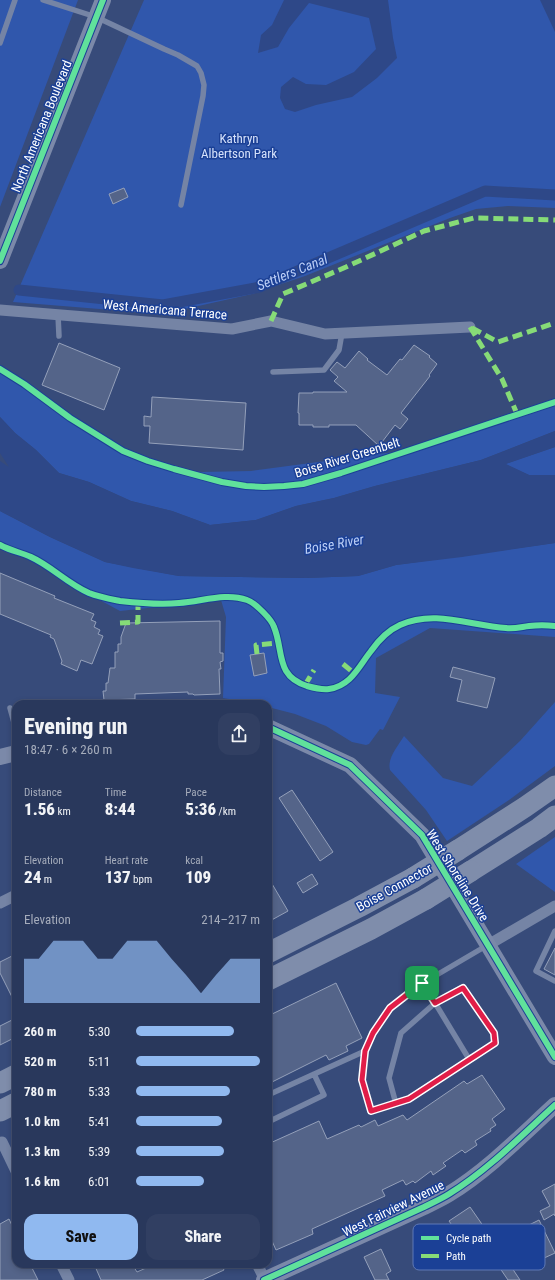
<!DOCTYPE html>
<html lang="en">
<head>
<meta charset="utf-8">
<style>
	:root { --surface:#29385c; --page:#313f62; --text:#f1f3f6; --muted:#a5acbb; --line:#455272; --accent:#90b9f0 }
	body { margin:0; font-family:"Roboto Condensed",sans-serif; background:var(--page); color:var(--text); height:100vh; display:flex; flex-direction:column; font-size:15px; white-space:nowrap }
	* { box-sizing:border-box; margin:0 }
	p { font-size:13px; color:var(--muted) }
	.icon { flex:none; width:22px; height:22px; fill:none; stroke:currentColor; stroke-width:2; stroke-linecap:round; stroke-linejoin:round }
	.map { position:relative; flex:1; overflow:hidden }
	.details { position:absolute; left:12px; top:700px; width:260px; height:568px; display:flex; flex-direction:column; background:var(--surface); border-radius:12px; box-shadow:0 2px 6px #0003,0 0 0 1px var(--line) }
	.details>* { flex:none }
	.pin { position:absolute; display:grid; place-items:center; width:34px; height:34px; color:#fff; margin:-17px; border-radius:8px; box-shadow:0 2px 6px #0006 }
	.round { display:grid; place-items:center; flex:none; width:42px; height:42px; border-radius:12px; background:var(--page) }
	.overview { display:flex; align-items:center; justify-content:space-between; height:68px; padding:0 12px }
	h1 { font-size:22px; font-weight:800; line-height:30px }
	.stats { display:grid; grid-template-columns:repeat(3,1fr); gap:6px; height:68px; padding:4px 12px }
	.stats div { display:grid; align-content:center }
	.stats b { font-size:17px; font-weight:800 }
	.stats small { font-size:11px; font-weight:400 }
	.stats p { font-size:11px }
	.chart { height:112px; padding:8px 12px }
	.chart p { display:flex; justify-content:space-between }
	.chart svg { width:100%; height:72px; margin-top:4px; fill:var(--accent); opacity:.7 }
	.primary-button { display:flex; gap:8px; margin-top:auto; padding:8px 12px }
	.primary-button a { flex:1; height:46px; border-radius:12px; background:var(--accent); color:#111; font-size:16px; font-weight:800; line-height:46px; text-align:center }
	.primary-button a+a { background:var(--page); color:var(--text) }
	ul { padding:0 12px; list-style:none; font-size:13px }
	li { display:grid; grid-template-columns:64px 48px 1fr; align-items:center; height:30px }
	li i { height:10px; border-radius:5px; background:var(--accent) }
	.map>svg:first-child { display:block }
</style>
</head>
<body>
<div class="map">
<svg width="555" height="1280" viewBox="0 0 555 1280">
	<rect width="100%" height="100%" fill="#374b7a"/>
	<path fill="#3057ac" d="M0,0H78L0,207Z
		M144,0H555V208L508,206L476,209L450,218L305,276L252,294L176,311L149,313L13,302Z
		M0,369L24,384L70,418L123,451L148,461L174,469L202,472L251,471L409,450L555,402V431L481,460L375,486L334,498L296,506L256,520L210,525L172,511L131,501L89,482L59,473L36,450L15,433L0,417Z
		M555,447V475H529L505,464Z
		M0,511L50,537L105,562L179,576L306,578L358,576L396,565L555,543V637L430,628L376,658L375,693L400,697L383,730L380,729L369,744L366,745L352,742L326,726L295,714L268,707V704H258L223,698L226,617L221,600L120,611L87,593L30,557L10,551L0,545Z
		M555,702V766L509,800L447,841L426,810L390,770C387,758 398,746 404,736L443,778L472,786L520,741Z
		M555,837V892L516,864Z"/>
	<path fill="#2e4888" d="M284,0H388L393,38L397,58L377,78L352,97L316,105L295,112L285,109L280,98L281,87L293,77L306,84L326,85L354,72L376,49L369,18L309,3L289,28L278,47L258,53L261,35L272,25Z
		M540,0H555V32Z
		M0,417L15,433L36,450L59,473L89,482L131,501L172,511L210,525L256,520L296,506L334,498L375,486L481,460L555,431V447L506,464L529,475H555V543L462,557L396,565L358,576L306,578L179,576L133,568L105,562L50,537L0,511V461L9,467L0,453Z"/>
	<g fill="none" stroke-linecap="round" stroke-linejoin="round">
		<path stroke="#2e4888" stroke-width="11" d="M19,290L163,305L260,287L485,191L555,195"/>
	</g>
	<path fill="#546489" stroke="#94a0ba" d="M124,188L128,197L113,204L109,194Z
		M59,343L120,368L104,410L42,385Z
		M414,345L430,356L429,357L437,364L429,375L430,376L401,413L408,419L400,429L395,425L379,446L356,425H329V427H313V425H299V413H298L299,393H313V392H347L334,381L338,377L330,370L337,362L345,368L359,351L368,359L367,360L387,375L400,359L402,360Z
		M152,397L246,403L243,450L149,443L150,426H144V416L151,417Z
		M0,573L55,596L54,598L94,614L91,620L96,622L94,627L100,630L98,634L103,636L92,664L81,660L77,671L61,664L62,661L54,639L50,637L51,635L0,614Z
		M220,621V653H223V661L220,662L221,669H219L220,694L194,695L193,694H188V692L135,694V699L104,700L103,691H106V683H108L110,668H115V652H118V644H121V637L126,623Z
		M264,653L267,673L254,676L250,655Z
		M453,667L495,678L487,708L457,701L462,680L450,677Z
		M292,790L333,852L320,861L279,798Z
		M312,874L318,884L303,893L297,883Z
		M268,877L288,911L268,922Z
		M555,948V975L544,969Z
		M16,954V1005L0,973V962Z
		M336,983L362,1038L346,1046L348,1051L329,1060L326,1055L268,1084V1016Z
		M16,1018V1037L0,1045V1026Z
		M482,1075L505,1109L492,1119L496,1125L490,1129L491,1131L475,1141L477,1145L465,1153L462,1150L443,1163L446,1166L433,1175L431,1171L415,1183L413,1181L406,1185L403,1180L382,1190L385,1196L312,1229L313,1234L276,1250L268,1232V1144L319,1121L327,1139L359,1125L361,1127L375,1120L378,1126L403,1115L407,1120L464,1081L467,1084Z
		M555,1184V1216L554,1214L544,1220L540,1211L550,1206L542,1191Z
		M470,1207L502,1253L531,1238L525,1227L539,1220L555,1253L542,1259L539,1254L512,1268L520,1280H508L470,1224L458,1234L449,1221Z
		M9,1219L16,1234V1264H30L38,1280H0V1224Z
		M381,1249L391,1271L386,1274L389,1280H375L364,1257Z
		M94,1264H132L137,1272L155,1264H221L224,1270L202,1280H101Z"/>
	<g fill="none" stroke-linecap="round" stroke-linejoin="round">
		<path stroke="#7584a5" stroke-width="5.5" d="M43,0L96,17L164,49L178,55L197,66L201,73L204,85L203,96L181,205
			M0,43L15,0
			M58,315L59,336
			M273,372L324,370L339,350L342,333
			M10,708L16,730
			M555,931L536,971L555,981
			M423,983L469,1059L495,1043L494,1033L463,987L435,1003L401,1033L389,1078L396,1104L409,1099L469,1059
			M365,1051L362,1080L371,1111L396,1104
			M268,1095L365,1051L373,1033L390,1008L423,983L486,946
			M268,1122L324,1095L314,1074"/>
		<path stroke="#7584a5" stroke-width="11" d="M0,310L232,329L271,321L325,334L470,327
			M0,903L16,895
			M488,945L555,906
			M2,1142L16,1171
			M61,1264L69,1280
			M257,1264L265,1280"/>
		<path stroke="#7b89a9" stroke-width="16" d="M0,261L103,0
			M268,727L350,765L422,835L555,1057
			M0,757L16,753
			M264,1280L424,1207C432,1203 441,1199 449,1194C488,1170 521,1136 555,1105"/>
		<path stroke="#7f8dab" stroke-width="21" d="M458,850L525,807L555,786
			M471,871L539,828L555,816
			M268,953L359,907L413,878
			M268,980L371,929L426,899
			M0,1083L16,1075
			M0,1111L16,1103"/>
		<path stroke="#7f8dab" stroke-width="21" d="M413,878L458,850
			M426,899L471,871"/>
		<path stroke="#86db77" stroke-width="5" stroke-dasharray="10 5" stroke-linecap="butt" d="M271,321L283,294L346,267L424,231L474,218L555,220
			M470,327L502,379L517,414
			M472,328L498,342L555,323
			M120,623L138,622V602
			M257,654L256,645L278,643
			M343,664L355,674
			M305,685L314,670"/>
		<g stroke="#1b4096" stroke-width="8">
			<path id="cycleway" d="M0,261L103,0
				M0,369L24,384L70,418L123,451L148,461L174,469L222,482L246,486L264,487L284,486L303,484L341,473L555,402
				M0,545C11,551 20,552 31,557C51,566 68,584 89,593C99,597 110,599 120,601C138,603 161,605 179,603C201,602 225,592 247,600C253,602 258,607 263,612C267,616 272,621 274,627C284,651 275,676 307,686C314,688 321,690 329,689C351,686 359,666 371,651C378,641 389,630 400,625C435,609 471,626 506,628C514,629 521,627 529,626C538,625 546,625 555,626
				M268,727L350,765L422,835L555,1057
				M264,1280L424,1207C432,1203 441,1199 449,1194C488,1170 521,1136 555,1105"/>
		</g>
		<use href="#cycleway" stroke="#60e19b" stroke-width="6"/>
	</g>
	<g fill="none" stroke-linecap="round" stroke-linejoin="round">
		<g stroke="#fff" stroke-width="8">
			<path id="route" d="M422,983L435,1003L463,988L494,1033L495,1043L409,1099L371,1111L362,1080L365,1051L373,1033L390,1008Z"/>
		</g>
		<use href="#route" stroke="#e11d48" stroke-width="5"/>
	</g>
	<g text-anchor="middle" stroke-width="3" stroke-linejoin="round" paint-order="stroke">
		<g font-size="13" fill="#fff" stroke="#1b4096">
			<text transform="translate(41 126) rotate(-68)" y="5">North Americana Boulevard</text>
			<text transform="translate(165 309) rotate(5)" y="5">West Americana Terrace</text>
			<text transform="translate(347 457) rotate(-17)" y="5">Boise River Greenbelt</text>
			<text transform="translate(458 875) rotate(58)" y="5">West Shoreline Drive</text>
			<text transform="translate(394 887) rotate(-29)" y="5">Boise Connector</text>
			<text transform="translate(393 1208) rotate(-26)" y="5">West Fairview Avenue</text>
		</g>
		<g font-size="13" fill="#d5e1fb" stroke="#1b4096">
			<text x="239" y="143">Kathryn<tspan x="239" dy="15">Albertson Park</tspan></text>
		</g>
		<g font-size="14" font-style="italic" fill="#bbcef6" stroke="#1b4096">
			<text transform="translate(292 272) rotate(-22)" y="5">Settlers Canal</text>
			<text transform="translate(334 544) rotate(-10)" y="5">Boise River</text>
		</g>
	</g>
	<rect x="413" y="1224" width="132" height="46" rx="6" fill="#1b4096" stroke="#5f79b6" stroke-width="1"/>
	<rect x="421" y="1236" width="18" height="4" fill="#60e19b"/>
	<rect x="421" y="1254" width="18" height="4" fill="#86db77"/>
	<g font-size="11" fill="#fff">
		<text x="446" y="1242">Cycle path</text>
		<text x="446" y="1260">Path</text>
	</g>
</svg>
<div class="pin" style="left:422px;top:983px;background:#1e9e55"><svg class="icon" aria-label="arrive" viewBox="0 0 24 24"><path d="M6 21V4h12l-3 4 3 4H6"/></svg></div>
<section class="details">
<div class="overview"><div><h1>Evening run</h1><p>18:47 · 6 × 260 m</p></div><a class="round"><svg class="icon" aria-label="share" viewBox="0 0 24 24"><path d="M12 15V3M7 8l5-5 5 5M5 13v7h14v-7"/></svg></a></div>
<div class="stats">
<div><p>Distance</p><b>1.56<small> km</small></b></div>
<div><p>Time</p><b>8:44</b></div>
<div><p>Pace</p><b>5:36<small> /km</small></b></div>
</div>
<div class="stats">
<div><p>Elevation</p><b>24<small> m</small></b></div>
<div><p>Heart rate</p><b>137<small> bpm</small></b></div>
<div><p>kcal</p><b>109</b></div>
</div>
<div class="chart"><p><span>Elevation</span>214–217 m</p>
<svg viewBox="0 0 160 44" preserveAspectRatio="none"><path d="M0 44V17L10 17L20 6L30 6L40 6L50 17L60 17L70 6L80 6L90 6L100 17L110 27L120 38L130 27L140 17L150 17L160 17V44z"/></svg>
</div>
<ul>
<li><b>260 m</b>5:30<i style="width:79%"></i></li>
<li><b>520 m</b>5:11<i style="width:100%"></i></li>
<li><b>780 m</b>5:33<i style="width:76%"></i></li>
<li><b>1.0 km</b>5:41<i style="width:69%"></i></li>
<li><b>1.3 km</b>5:39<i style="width:71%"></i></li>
<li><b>1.6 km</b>6:01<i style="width:55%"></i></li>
</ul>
<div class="primary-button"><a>Save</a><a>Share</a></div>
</section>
</div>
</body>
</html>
